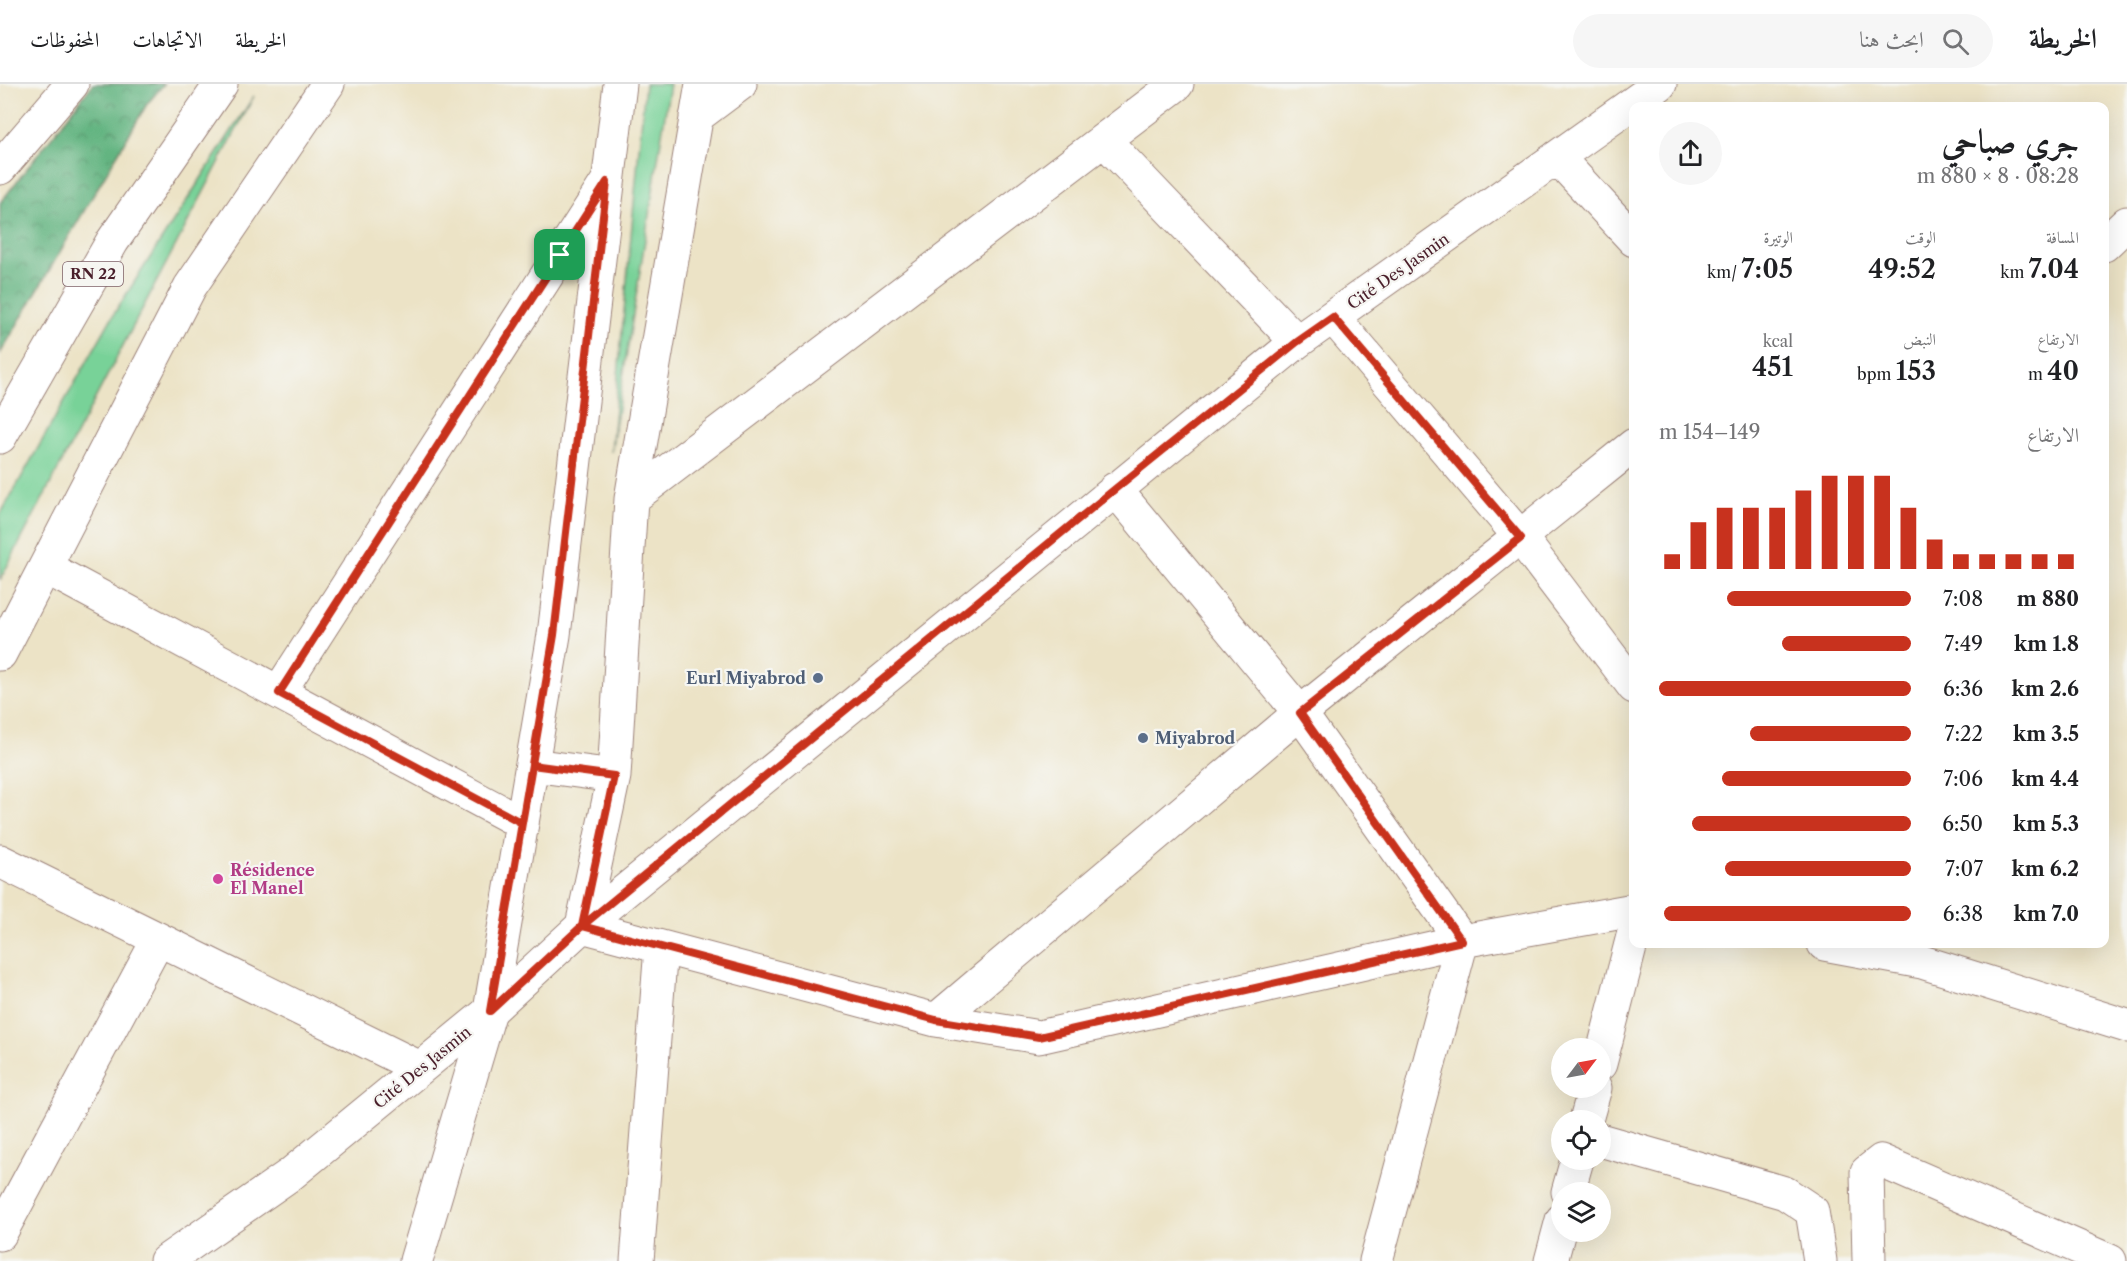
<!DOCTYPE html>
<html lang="ar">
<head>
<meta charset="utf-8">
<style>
	:root { --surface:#fff; --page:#f6f6f6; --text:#202124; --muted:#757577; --line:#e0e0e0; --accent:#c8321e }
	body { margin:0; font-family:"Libre Caslon Text",Amiri,serif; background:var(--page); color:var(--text); direction:rtl; height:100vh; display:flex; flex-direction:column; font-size:22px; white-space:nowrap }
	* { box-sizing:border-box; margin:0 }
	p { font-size:20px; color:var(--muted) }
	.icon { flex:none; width:33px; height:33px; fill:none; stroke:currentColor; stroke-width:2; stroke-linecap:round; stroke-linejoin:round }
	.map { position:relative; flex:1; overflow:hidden; direction:ltr }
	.side { position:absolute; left:1629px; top:18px; width:480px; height:846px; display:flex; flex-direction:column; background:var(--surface); border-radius:12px; box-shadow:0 6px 24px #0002; direction:rtl }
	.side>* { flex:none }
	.needle { width:39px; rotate:58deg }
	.fabs { position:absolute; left:1551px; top:954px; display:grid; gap:12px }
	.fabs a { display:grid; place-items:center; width:60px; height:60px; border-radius:50%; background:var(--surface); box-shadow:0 6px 24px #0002; font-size:30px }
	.pin { position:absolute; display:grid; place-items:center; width:51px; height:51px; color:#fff; margin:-26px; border-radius:12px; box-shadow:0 3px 9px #0006 }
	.round { display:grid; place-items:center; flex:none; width:63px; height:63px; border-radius:32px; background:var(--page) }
	.head { display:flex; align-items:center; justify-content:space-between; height:102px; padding:0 30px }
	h1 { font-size:33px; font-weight:600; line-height:45px }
	.figures { display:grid; grid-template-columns:repeat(3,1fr); gap:9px; height:102px; padding:6px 30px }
	.figures div { display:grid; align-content:center }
	.figures b { font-size:26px; font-weight:600 }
	.figures small { font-size:16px; font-weight:400 }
	.figures p { font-size:16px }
	.chart { height:168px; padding:12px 30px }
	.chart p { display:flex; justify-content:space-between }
	.chart svg { width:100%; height:108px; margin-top:6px; stroke:var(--accent); stroke-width:6 }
	ul { padding:0 30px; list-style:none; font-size:20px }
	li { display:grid; grid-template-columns:96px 72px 1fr; align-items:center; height:45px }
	li i { height:15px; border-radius:8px; background:var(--accent) }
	header { display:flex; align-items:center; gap:36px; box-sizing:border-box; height:84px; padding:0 30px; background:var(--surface); border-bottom:2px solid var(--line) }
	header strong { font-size:28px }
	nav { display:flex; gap:33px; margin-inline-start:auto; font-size:21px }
	.search { width:420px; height:54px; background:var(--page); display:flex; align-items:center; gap:15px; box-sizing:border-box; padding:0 21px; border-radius:33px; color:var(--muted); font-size:22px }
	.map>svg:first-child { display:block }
</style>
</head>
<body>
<header>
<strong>الخريطة</strong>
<div class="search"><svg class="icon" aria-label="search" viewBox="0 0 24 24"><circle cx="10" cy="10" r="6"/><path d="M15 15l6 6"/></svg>ابحث هنا</div>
<nav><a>الخريطة</a><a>الاتجاهات</a><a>المحفوظات</a></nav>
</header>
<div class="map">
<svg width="2127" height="1177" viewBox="0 0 2127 1177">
	<defs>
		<pattern id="forest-crowns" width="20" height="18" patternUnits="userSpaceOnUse" patternTransform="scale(1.5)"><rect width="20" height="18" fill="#62b480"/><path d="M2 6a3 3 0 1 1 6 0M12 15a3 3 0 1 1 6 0" fill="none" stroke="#539269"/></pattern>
	</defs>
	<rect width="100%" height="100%" fill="#f6f6f2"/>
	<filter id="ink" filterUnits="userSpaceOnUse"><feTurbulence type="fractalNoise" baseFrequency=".0167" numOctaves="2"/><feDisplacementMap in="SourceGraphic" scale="12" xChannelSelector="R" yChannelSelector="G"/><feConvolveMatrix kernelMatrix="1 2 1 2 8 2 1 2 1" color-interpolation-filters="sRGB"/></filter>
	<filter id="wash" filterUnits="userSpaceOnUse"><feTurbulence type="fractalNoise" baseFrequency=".008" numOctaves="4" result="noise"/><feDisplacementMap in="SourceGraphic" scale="24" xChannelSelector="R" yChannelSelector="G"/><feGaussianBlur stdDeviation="1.35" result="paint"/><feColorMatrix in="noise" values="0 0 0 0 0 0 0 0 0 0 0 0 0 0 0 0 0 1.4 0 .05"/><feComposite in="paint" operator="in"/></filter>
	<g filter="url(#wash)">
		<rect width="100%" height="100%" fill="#ece3c6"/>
		<path fill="#78d298" stroke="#617862" stroke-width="1.5" d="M645,0H670L611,368Z
			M254,12L0,496V431L115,228Z"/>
		<path fill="url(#forest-crowns)" stroke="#566a56" stroke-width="1.5" d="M93,0H164L147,20L0,270V119Z"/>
	</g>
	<g filter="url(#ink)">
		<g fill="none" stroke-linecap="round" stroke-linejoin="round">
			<g stroke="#9b8178" stroke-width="35">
				<path id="minor" d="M696,33L740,0
					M1104,56L1297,258
					M1557,73L1634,156
					M0,84L72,0
					M2104,161L2127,139
					M1333,233L1521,454L1634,603
					M1115,405L1300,629L1462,857L1376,1177
					M631,415L1177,0
					M45,483L522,739
					M0,570L190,203L328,0
					M279,608L607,98
					M532,681L614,692
					M0,777L420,984
					M582,842L936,936L1039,953L1462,857L1634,826
					M582,842L614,692L631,415L702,0
					M1824,860L1922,878L2127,942
					M936,936L1300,629L1634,361
					M1600,980L1634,848
					M1586,1036L1595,1004
					M1600,1056L1785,1109L1812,1127L1820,1177
					M1568,1108L1577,1076
					M0,1150L158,856
					M166,1177L291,1090L490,927L582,842L1297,258L1660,0
					M637,1177L661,863
					M1551,1177L1562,1136
					M1869,1177L1867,1088L1881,1077L2110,1177"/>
			</g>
			<g stroke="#9b8178" stroke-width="35">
				<path id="major" d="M0,353L112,158L221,0
					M416,1177L490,927L554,551L620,0"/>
			</g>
			<use href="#minor" stroke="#fff" stroke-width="33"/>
			<use href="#major" stroke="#fff" stroke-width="33"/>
		</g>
	</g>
	<g fill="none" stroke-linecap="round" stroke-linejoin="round" filter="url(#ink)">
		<g stroke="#fff" stroke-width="12">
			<path id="route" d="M560,171L607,98L554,551C532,677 511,802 490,927L582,842L936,936L1039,953L1462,857L1300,629L1521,454L1333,233L1297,258L1115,405L582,842L614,692L532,681L522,739L279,609L560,171"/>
		</g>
		<use href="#route" stroke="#c8321e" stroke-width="8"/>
	</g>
	<g fill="#5c6f8a" stroke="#f6f6f2" stroke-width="2">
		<circle cx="818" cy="594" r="6"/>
		<circle cx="1143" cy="654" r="6"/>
	</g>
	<circle fill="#d1479c" stroke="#f6f6f2" stroke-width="2" cx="218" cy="795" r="6"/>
	<g text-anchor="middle" stroke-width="4.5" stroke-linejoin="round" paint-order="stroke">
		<rect fill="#f6f6f2" stroke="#7e6067" stroke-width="1.5" x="63" y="178" width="60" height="24" rx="4.5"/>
		<g font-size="15" font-weight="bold" fill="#4a1f2b">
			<text x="93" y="195">RN 22</text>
		</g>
		<g font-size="16" fill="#4a1f2b" stroke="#f6f6f2">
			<text transform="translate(1398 187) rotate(-35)" y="6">Cité Des Jasmin</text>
			<text transform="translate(422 983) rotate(-39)" y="6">Cité Des Jasmin</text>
		</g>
		<g font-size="16" font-weight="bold" fill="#4e5e75" stroke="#f6f6f2" text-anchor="end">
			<text x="806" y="600">Eurl Miyabrod</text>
			<text x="1155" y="660" text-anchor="start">Miyabrod</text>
		</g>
		<g font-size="16" font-weight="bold" fill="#b23c85" stroke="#f6f6f2" text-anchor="start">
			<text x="230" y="792">Résidence<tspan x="230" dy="18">El Manel</tspan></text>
		</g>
	</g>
</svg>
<div class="fabs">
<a><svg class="needle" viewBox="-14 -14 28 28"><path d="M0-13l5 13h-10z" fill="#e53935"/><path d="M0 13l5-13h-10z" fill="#757577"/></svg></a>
<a><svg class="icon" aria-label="locate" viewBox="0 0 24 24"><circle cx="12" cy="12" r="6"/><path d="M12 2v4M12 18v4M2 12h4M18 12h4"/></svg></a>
<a><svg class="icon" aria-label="layers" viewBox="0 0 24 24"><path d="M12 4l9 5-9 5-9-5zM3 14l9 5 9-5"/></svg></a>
</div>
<div class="pin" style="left:560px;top:171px;background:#1e9e55"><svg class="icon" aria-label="arrive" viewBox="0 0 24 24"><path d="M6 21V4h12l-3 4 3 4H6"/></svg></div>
<section class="side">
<div class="head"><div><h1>جري صباحي</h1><p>08:28 · 8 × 880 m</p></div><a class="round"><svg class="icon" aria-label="share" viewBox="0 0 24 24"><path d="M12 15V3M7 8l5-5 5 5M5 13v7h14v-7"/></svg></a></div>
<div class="figures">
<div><p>المسافة</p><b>7.04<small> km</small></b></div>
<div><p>الوقت</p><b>49:52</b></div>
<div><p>الوتيرة</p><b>7:05<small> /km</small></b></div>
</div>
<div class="figures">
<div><p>الارتفاع</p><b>40<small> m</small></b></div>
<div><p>النبض</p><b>153<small> bpm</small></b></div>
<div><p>kcal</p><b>451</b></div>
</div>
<div class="chart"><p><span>الارتفاع</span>149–154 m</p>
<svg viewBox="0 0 160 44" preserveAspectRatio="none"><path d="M5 44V38M15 44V25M25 44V19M35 44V19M45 44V19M55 44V12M65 44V6M75 44V6M85 44V6M95 44V19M105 44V32M115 44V38M125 44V38M135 44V38M145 44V38M155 44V38"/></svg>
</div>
<ul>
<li><b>880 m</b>7:08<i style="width:73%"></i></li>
<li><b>1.8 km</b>7:49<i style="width:51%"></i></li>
<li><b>2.6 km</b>6:36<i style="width:100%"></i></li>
<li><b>3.5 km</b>7:22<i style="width:64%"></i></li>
<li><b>4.4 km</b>7:06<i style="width:75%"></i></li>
<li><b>5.3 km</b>6:50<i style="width:87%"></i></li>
<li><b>6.2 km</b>7:07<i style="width:74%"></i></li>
<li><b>7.0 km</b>6:38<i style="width:98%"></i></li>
</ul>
</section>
</div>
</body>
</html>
